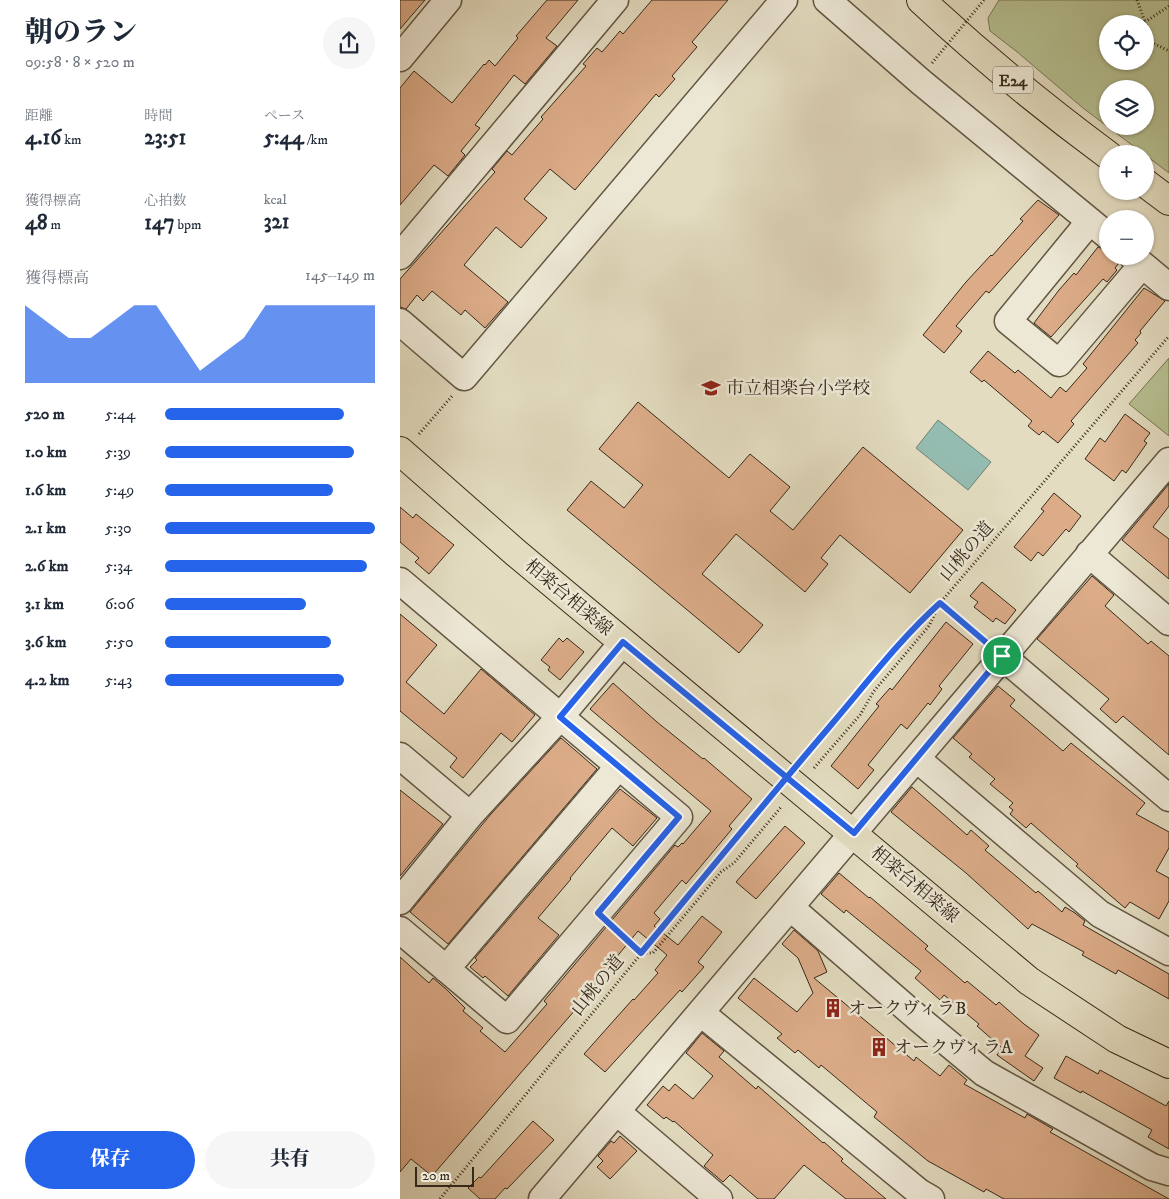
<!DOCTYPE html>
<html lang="ja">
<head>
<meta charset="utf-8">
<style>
	:root { --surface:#fff; --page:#f6f6f7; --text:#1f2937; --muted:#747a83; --accent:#2563eb }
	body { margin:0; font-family:"IM FELL DW Pica","Noto Serif JP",serif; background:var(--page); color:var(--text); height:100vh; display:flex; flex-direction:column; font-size:19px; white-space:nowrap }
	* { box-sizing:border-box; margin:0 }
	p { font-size:16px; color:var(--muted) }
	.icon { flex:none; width:28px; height:28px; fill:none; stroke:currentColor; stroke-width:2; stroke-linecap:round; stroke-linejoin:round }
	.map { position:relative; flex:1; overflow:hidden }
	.side { display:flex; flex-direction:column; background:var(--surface); width:400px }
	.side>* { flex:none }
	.tools { position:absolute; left:699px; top:15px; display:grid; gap:10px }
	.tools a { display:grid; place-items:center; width:55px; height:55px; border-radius:50%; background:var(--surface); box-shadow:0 1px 4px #0004; font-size:25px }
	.scale { position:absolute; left:15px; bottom:12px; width:59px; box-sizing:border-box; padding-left:5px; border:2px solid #372a1a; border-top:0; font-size:14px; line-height:18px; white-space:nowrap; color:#372a1a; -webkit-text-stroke:4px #ede8d6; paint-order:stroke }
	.pin { position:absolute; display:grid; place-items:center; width:42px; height:42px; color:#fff; margin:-21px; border:2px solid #fff; border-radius:50%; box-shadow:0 1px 5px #0007 }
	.round { display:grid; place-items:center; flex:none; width:52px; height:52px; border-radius:26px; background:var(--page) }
	.head { display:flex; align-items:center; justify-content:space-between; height:85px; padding:0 25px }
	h1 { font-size:28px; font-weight:800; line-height:38px }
	.stats { display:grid; grid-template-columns:repeat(3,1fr); gap:8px; height:85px; padding:5px 25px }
	.stats div { display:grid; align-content:center }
	.stats b { font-size:21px; font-weight:800 }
	.stats small { font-size:14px; font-weight:400 }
	.stats p { font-size:14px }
	.chart { height:140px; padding:10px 25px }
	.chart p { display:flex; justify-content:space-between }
	.chart svg { width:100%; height:90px; margin-top:5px; fill:var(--accent); opacity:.7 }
	.cta { display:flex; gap:10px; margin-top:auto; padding:10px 25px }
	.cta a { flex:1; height:58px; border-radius:30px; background:var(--accent); color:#fff; font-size:20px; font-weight:800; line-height:58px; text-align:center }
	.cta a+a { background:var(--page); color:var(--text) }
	ul { padding:0 25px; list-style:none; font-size:16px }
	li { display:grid; grid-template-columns:80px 60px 1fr; align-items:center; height:38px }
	li i { height:12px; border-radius:6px; background:var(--accent) }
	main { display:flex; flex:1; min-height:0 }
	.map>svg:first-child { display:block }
</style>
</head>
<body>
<main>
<section class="side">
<div class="head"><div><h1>朝のラン</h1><p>09:58 · 8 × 520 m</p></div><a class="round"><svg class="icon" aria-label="share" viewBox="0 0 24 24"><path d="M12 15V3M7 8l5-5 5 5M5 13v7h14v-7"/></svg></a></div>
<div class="stats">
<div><p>距離</p><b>4.16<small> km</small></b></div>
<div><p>時間</p><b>23:51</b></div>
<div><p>ペース</p><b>5:44<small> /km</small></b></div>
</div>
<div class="stats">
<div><p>獲得標高</p><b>48<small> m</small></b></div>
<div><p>心拍数</p><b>147<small> bpm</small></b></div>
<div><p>kcal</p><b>321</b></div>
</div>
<div class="chart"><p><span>獲得標高</span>145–149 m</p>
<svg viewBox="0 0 160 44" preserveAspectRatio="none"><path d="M0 44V6L10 14L20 22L30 22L40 14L50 6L60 6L70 22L80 38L90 30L100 22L110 6L120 6L130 6L140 6L150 6L160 6V44z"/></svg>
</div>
<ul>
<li><b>520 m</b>5:44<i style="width:85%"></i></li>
<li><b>1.0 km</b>5:39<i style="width:90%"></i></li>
<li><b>1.6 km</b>5:49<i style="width:80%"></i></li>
<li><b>2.1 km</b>5:30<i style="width:100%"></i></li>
<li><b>2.6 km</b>5:34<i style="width:96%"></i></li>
<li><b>3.1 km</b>6:06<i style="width:67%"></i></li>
<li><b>3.6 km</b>5:50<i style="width:79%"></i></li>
<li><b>4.2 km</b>5:43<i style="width:85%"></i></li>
</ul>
<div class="cta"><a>保存</a><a>共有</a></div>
</section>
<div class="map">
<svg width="769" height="1199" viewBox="0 0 769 1199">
	<rect width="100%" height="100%" fill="#e3dcc0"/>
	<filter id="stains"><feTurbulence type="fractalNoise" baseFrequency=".004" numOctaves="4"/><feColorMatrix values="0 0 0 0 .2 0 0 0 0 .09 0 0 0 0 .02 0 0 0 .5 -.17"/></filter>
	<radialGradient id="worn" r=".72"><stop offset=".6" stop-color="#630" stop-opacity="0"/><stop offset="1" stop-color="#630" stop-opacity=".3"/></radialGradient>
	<path fill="#b6c091" stroke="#767556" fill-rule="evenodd" d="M599,0H769V173L683,108L616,51L590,31L588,18ZM708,24H745V61H708ZM708,89H745V126H708Z
		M769,358V436L729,404Z"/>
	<path fill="#95bcb1" stroke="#6f8275" d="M538,420L591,462L568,490L516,448Z"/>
	<path fill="#dcac89" stroke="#372a1a" d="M0,0H25L0,29Z
		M147,0H178L146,38L157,46L125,84L114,75L75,125L80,128L61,151L65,155L48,176L34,165L0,205V88L14,71L52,103L84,64L85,65L89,60L95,66L118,38L116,36Z
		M252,0H328L292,42L297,47L272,76L275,79L259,97L256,94L175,190L150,169L124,199L147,218L121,248L96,227L64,265L108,302L85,328L65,310L61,315L32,291L23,301L17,295L6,309L0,307V279L95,172L92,169L107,151L112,155L143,119L141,117L186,66L183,64L197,48L202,52L220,31L223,34Z
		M638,200L659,215L589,293L586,291L556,326L562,331L544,353L523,335L566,282L591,255L592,256L623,221L620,219Z
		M698,247L708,251V256H714L718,259L719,263L715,268L717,270L707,282L703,279L651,337L634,323L659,290L674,273L676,275Z
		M744,288L765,301L740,331L741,333L735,340L738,343L671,421L674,424L658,443L643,431L639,435L628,426L632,421L584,380L582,382L570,372L588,351L615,373L618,370L651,398L660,387L666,392L687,368L683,364Z
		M238,402L329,478L350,454L390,487L370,511L393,530L463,447L563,530L510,593L440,535L421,558L428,564L405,592L336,534L302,574L363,625L339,653L167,510L191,481L224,508L243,485L199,449Z
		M725,414L750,433L744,441L747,443L726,473L722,470L714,481L685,459L700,438L705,442Z
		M769,484V506L753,527L769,539V579L722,540Z
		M654,493L681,516L669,532L666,529L643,556L638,552L631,561L614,547L644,511L641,509Z
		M0,507L13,518L16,514L54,545L29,574L15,562L19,558L0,542Z
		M692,576L714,595L705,606L748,644L751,641L769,656V755L723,716L716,723L700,709L709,699L637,639Z
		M582,582L616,610L605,624L596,618L593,622L574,607L578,602L570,596Z
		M0,614L37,645L6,682L44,714L81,669L135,715L112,742L101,733L63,778L50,767L57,758L0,711Z
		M546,622L573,644L539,686L542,689L530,705L528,703L507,729L501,724L468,765L474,770L458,789L431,766L479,706L476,704L490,688L492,690Z
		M159,638L163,642L167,638L184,652L160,680L148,670L150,667L141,660Z
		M213,683L257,722L303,759L304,758L352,799L329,826L332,829L286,884L282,880L254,913L260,919L254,926L278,945L302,916L322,932L298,962L304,967L282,992L280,990L205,1072L184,1054L233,999L234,1000L258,973L255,970L267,955L238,931L201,976L206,980L193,994L191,992L162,1025L32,1176L11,1159L0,1172V957L29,983L33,978L46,989L65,1008L63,1011L83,1028L80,1031L105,1052L147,1004L144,1001L275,845L278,847L282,843L283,844L311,811L190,709Z
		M598,686L615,700L610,706L663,751L671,743L745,803L736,814L769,832V848L756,871L769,878V901L759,919L730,902L725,908L676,866L678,864L631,823L626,828L610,814L613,810L609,807L613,803L590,784L595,779L569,757L572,754L553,738Z
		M161,738L197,769L48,944L10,912L91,814Z
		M512,787L567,835L571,830L589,846L585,850L636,893L638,891L662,912L665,907L675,913L685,921L683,925L769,974V999L718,970L716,974L682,955L684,952L632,924L628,929L566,873L491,812Z
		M220,789L257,818L233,846L212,828L170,878L171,879L138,918L159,935L108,996L85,976L83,978L70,967L77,960L75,958Z
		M0,790L43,824L0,876Z
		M385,826L405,843L356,899L336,882Z
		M439,873L469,898L470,897L528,946L525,949L565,983L567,981L596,1005L599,1002L624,1024L639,1035L625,1056L643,1068L634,1081L597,1055L602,1048L577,1026L579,1024L544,995L540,1000L515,978L521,971L446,910L444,913L421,894Z
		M394,930L418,951L427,972L414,978L514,1061L516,1057L540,1076L549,1065L567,1080L564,1084L625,1118L627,1114L653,1129L650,1132L769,1199H604L586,1189L584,1192L528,1161L474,1117L477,1112L421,1065L419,1068L398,1050L395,1053L377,1038L382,1034L338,998L354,978L397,1012L413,993L398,958L382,944Z
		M302,1033L324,1051L319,1057L356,1089L358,1086L423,1143L424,1142L443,1159L441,1161L486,1199H446L404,1165L374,1199H358L330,1175L323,1182L304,1166L313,1155L274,1121L273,1122L266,1117L264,1119L247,1105L263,1086L269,1091L275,1084L293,1099L313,1076L286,1053Z
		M666,1056L698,1074L700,1070L766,1106L769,1101V1149L748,1137L752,1130L682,1091L681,1093L654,1078Z
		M133,1121L154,1140L107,1189L105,1188L95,1199H80L68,1188L79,1177L81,1178Z
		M220,1136L237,1151L210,1179L197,1167L203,1161L198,1156L211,1141L214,1143Z"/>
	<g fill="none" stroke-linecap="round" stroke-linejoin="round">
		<g stroke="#625644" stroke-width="29">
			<path id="minor" d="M427,0L521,82L708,236
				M0,58L48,0
				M690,221L608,321L659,363L742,265
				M0,256L215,0
				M732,256L769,287
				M0,322L64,377L384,0
				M689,554L769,622
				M0,581L279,817L107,1020L0,930
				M602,656L769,798
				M0,756L70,815
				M517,759L700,914L769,952
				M0,901L70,815L160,717L223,642
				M391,908L519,1019L584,1073L752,1167L769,1172
				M46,969L219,766
				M301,1013L519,1192L531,1199
				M217,1112L319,1199
				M142,1199L769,461"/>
		</g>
		<g stroke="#372a1a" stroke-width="30">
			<path id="major" d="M0,451L116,553L629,981L717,1039L769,1064"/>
		</g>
		<g stroke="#372a1a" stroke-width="30">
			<path id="highway" d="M521,0C580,55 643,107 708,155
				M745,183L769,201"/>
		</g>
		<path stroke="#372a1a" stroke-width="3" stroke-dasharray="1 2.5" stroke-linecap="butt" d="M737,0L745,22
			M769,6L745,22L753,43L769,51
			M19,434L53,395
			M437,719L521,619L540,603L769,336
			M414,768L460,715L474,691L529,626L540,603L587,643
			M214,928L241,953H253L321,872L334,863L382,806
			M40,1199L363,805"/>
		<use href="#minor" stroke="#ede8d6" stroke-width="26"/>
		<use href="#major" stroke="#e3dcc0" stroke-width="28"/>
		<use href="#highway" stroke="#e3dcc0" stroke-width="28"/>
		<path stroke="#372a1a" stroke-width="3" stroke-dasharray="1 2.5" stroke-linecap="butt" d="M532,63L584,0
			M363,805L437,719"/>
	</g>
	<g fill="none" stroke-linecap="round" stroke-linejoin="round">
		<g stroke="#fff" stroke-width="10">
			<path id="route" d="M602,656L454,833C377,770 300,706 223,642L160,717L279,817L198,913L241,953C304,877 367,800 431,725C466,684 500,639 540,603L602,656"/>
		</g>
		<use href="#route" stroke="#2563eb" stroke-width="6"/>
	</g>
	<defs>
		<g id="school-bare" transform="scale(1.5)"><path d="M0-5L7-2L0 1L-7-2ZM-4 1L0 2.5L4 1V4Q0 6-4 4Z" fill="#8f2418" stroke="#ede8d6" stroke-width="2.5" paint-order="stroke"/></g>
		<g id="building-bare" transform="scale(1.5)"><path d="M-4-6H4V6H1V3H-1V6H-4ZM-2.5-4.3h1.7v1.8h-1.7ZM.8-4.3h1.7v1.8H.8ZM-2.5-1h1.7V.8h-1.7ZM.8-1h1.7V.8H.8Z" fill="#8f2418" stroke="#ede8d6" stroke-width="2.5" paint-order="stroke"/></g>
	</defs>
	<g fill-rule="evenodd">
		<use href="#school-bare" x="311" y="388"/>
		<use href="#building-bare" x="433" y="1008"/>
		<use href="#building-bare" x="479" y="1047"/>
	</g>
	<g text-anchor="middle" stroke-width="5" stroke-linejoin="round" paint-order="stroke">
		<rect fill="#ede8d6" stroke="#6e6352" stroke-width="1" x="593" y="66.5" width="40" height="27" rx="4"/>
		<g font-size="16" font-weight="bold" fill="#372a1a">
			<text x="613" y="86">E24</text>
		</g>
		<g font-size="18" fill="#372a1a" stroke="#ede8d6" text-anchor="start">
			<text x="326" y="394">市立相楽台小学校</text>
			<text x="448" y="1014">オークヴィラB</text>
			<text x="494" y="1053">オークヴィラA</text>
		</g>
		<g font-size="18" fill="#372a1a" stroke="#ede8d6">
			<text transform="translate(566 551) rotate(-49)" y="6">山桃の道</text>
			<text transform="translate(169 597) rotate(40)" y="6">相楽台相楽線</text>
			<text transform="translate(515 884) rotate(40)" y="6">相楽台相楽線</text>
			<text transform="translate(197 985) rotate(-51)" y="6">山桃の道</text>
		</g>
	</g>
	<rect width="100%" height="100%" filter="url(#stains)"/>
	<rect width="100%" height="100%" fill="url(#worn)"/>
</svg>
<div class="tools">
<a><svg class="icon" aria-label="locate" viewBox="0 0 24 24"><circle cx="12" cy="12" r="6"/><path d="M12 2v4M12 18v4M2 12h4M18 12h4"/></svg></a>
<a><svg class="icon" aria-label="layers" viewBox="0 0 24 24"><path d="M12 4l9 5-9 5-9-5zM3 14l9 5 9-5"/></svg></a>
<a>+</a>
<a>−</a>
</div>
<div class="scale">20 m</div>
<div class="pin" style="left:602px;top:656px;background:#1e9e55"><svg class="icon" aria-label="arrive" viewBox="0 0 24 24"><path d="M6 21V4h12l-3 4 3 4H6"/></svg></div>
</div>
</main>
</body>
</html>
